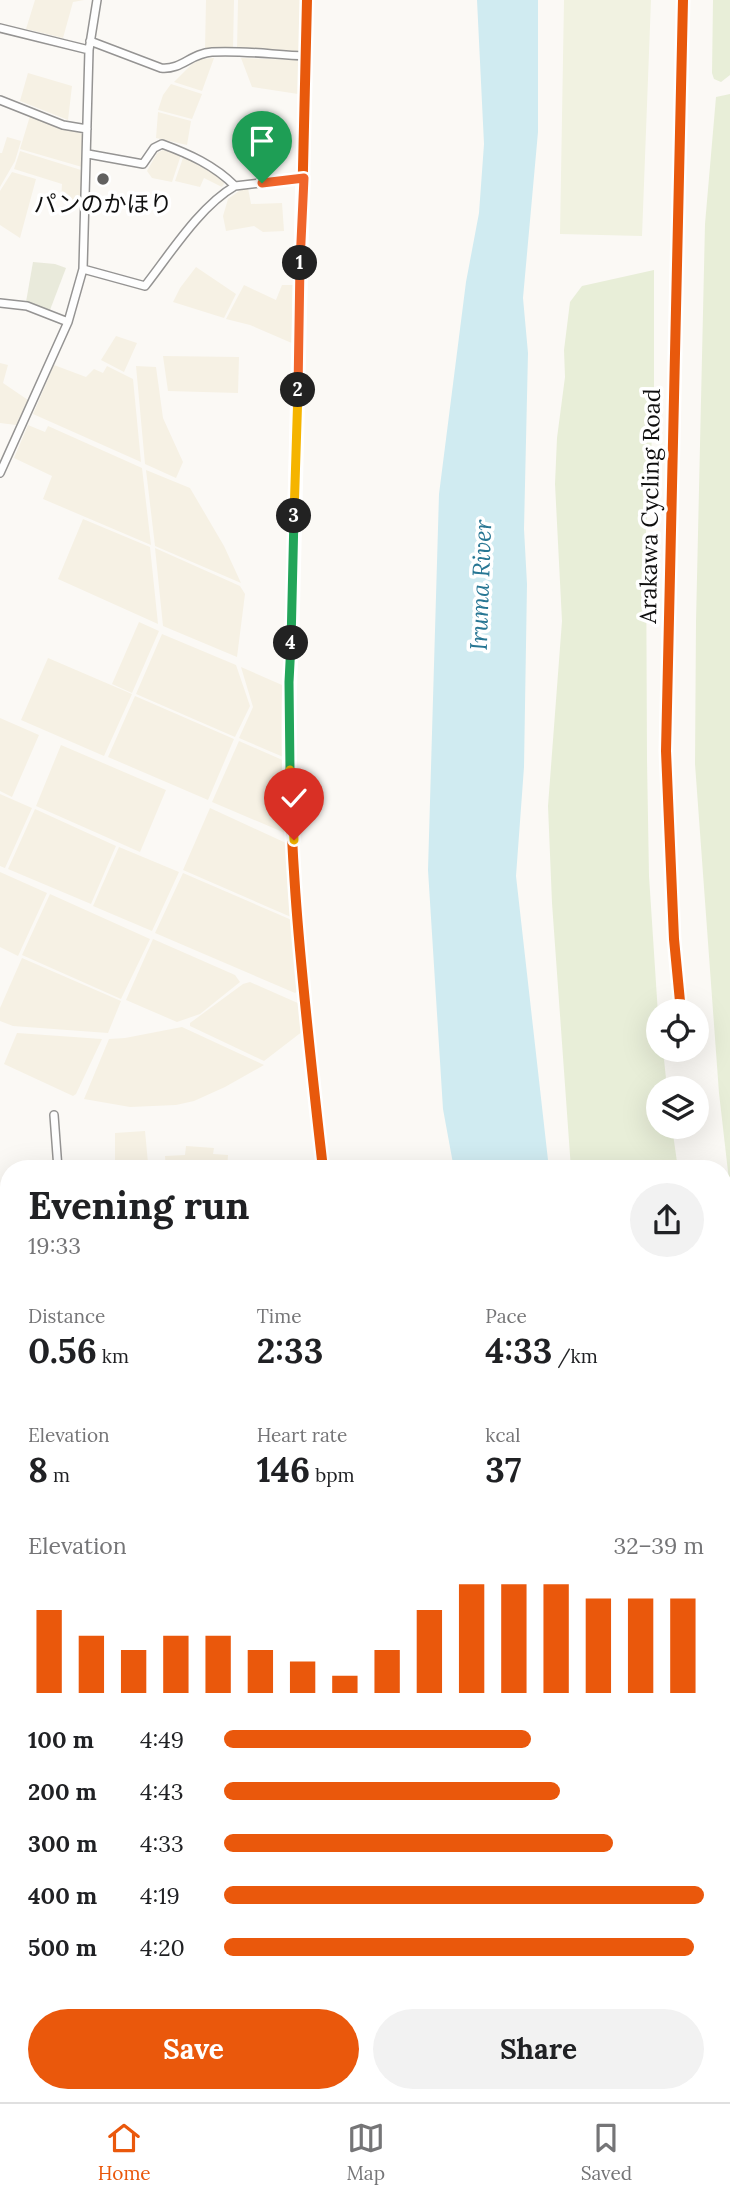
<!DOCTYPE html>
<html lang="en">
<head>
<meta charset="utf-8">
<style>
	:root { --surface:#fff; --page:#f2f2f2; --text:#202124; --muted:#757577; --line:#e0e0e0; --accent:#ea580c }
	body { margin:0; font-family:Lora,"Noto Sans JP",serif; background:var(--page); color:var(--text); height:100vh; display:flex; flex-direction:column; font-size:26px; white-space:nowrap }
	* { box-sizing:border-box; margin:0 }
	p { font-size:23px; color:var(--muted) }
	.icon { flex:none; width:38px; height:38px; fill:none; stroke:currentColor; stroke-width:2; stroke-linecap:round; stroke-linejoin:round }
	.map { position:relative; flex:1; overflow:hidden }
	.side { position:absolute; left:0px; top:1160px; width:732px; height:943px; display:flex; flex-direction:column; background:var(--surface); border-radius:28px 28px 0 0; box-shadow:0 7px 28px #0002 }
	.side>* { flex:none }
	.controls { position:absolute; left:646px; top:999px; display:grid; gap:14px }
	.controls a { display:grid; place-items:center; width:63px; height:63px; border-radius:50%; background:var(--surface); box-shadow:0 7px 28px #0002; font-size:35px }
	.pin { position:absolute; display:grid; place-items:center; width:60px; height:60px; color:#fff; margin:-72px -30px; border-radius:50% 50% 50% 0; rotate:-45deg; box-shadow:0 0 7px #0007 }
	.pin .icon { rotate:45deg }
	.km { position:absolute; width:35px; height:35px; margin:-18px; border-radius:50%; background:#222; color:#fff; font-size:19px; line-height:35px; text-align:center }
	.round { display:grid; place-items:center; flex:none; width:74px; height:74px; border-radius:37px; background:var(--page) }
	.summary { display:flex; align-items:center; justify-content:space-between; height:119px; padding:0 28px }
	h1 { font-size:38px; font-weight:700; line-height:52px }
	.metrics { display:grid; grid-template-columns:repeat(3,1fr); gap:10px; height:119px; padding:7px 28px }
	.metrics div { display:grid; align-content:center }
	.metrics b { font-size:35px; font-weight:700 }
	.metrics small { font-size:19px; font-weight:400 }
	.metrics p { font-size:19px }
	.chart { height:196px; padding:14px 28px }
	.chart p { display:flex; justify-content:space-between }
	.chart svg { width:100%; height:126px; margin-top:7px; stroke:var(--accent); stroke-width:6 }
	.button { display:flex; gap:14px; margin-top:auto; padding:14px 28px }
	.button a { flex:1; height:80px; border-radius:42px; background:var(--accent); color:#fff; font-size:28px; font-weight:700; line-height:80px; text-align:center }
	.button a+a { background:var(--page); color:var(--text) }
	ul { padding:0 28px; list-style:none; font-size:23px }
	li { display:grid; grid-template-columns:112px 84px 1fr; align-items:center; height:52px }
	li i { height:18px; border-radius:9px; background:var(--accent) }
	.dock { display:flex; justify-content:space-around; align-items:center; height:98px; border-top:2px solid var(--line); background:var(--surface); font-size:19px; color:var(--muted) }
	.dock a { display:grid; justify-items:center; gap:4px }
	.dock .active { color:var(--accent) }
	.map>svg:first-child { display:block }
</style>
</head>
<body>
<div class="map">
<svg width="730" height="2102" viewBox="0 0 730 2102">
	<rect width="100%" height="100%" fill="#fbf9f5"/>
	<path fill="#f6f1e4" d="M35,0H84L73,2L63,38L26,29Z
		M206,0H234L233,50L205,49Z
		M238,0H303V49L299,52L237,50Z
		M214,58L202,91L174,82L192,64L201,59Z
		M241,58L297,60L300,64L301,92L298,94L252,87Z
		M28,73L72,86L68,120L20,101Z
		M171,84L202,94L192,119L158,110L163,95Z
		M158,112L191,121L187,145L156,138Z
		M30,116L81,133L83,136L82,167L20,149Z
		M7,137L21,141L15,161L0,187V153H2Z
		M163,150L181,155L172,182L152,178L147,171L157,153Z
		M20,151L81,170V206L61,201L62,184L14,169Z
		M184,155L221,177L225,182L222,187L204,178L200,187L175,181Z
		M12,172L36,179L20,238L0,225V191Z
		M248,188L251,204L282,203L284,231L263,232L254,226L226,231L223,216L228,199L239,191Z
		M196,267L236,294L224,318L173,302L180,288Z
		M244,285L276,300L282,285H294V344L250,325L226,319Z
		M116,336L137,343L124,372L101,360Z
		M163,356L239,357L238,393L168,391Z
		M0,363L8,365L3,383L28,400L16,425L0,423Z
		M54,365L86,377L94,369L103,373L107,366L133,379L141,462L33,414Z
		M136,366L156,367L163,418L183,462L176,478L145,464Z
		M28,425L45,432L48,426L142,468L151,545L43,499L52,476L14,458Z
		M146,470L190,488L224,546L241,583L155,546Z
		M83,519L150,547L158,624L58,579Z
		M155,548L240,586L245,594L237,657L163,626Z
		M139,622L159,631L132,693L112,684Z
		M162,634L236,665L250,706L235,737L136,694Z
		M48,658L132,694L104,756L21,720Z
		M241,667L282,685L287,690L288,759L239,738L253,707Z
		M135,696L234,739L208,800L108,757Z
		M0,718L39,735L12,797L0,791Z
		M239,741L287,762L288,831L285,833L212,802Z
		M61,745L166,790L140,852L36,806Z
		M0,794L32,808L5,868L0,866Z
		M210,808L286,843L289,847L291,917L183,870Z
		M35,809L116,846L91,904L8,869Z
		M119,847L179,872L152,931L93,906Z
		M0,872L47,893L18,956L0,947Z
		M183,873L294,921L299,990L295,993L155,933Z
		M50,894L150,939L121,999L22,955Z
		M153,939L235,975L240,982L200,1014L177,1022L126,1000Z
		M22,958L121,1001L108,1033L13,1026L0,1021V1008Z
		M250,982L300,1004L303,1031L264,1061L190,1026V1023L243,984Z
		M182,1027L264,1065L225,1087L194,1101L176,1105L130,1107L84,1099L109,1039L125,1038Z
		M17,1033L102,1039L76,1094L73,1096L4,1064Z
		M145,1131L148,1163L115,1166V1133Z
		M186,1146L214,1148L213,1154L228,1155L227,1169H166L165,1156L185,1155Z
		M0,1362H9V1437H0Z"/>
	<path fill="#e8eed8" d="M713,0H730V75L721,82L714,79L712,73Z
		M730,94V1189L719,1093L695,764L696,622L705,224L716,97Z
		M654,270V407L646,529L647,760L649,876L658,1014V1050H663L667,1088H658V1127H672L678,1169H571L552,903L548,806L562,621L555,484L557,438L565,377L564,350L570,302L582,286Z
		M723,1513L730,1558V1949L723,1943Z"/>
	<path fill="#e9eadb" d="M33,262L55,264L66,268L50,310L26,302Z"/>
	<path fill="#f1f2e1" d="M564,0H651L642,236L560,234Z"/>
	<path fill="#d0ebf1" d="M477,0H538V132L523,298L528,353L524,529L527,584L524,767L516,876L549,1169H454L443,1109L428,870L439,494L466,282L479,213L484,144Z"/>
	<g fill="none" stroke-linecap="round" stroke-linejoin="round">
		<path stroke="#d0ebf1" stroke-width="16" d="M0,1303L9,1314
			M0,1851L9,1844"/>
		<g stroke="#959493" stroke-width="10">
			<path id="street" d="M307,0C303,210 296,420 292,630C281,807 303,993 323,1169
				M0,28L89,50
				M90,41L161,68C182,70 191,53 212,52C243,50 275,55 306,56
				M0,100L63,125L87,129
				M88,154L143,164L154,148L162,144C189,154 214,165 235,186
				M83,269L145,286C170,254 200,206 235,186L304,178
				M0,303L27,306L68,322
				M0,473L68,322L83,269L89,50L97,0
				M54,1115L58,1169
				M0,1268L9,1271
				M0,1532L9,1537
				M0,2014L9,2015
				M245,2095V2102
				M360,2095L380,2102
				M393,2102V2095"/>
		</g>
		<use href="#street" stroke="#fefefe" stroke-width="7"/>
		<g stroke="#fff" stroke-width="15">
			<path id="cycleway" d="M307,0C303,210 296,420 292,630C281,807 303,993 323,1169
				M681,1012L674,939L666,751L683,0"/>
		</g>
		<use href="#cycleway" stroke="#e8590c" stroke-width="10"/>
	</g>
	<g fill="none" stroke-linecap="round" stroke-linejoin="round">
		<g stroke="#fff" stroke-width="14">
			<path id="split-1" d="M262,183L304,178L300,263"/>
		</g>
		<g stroke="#fff" stroke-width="14">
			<path id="split-2" d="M298,390L300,263"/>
		</g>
		<g stroke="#fff" stroke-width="14">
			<path id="split-3" d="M294,516L298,390"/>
		</g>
		<g stroke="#fff" stroke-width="14">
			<path id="split-4" d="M291,643L294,516"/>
		</g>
		<g stroke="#fff" stroke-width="14">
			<path id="split-5" d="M290,770L289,682L291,643"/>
		</g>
		<g stroke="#fff" stroke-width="14">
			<path id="split-6" d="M290,770L294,840"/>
		</g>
		<use href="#split-1" stroke="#f0652b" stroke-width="9"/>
		<use href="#split-2" stroke="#f0652b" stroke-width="9"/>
		<use href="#split-3" stroke="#f5b400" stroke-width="9"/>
		<use href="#split-4" stroke="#22a559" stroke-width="9"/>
		<use href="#split-5" stroke="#22a559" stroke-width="9"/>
		<use href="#split-6" stroke="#f5b400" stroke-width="9"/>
	</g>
	<circle fill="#626160" stroke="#fff" stroke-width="2.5" cx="103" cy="179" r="7"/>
	<g text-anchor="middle" stroke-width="7" stroke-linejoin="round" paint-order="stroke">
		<g font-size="23" fill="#0f0f0f" stroke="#fff">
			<text x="103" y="212">パンのかほり</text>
		</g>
		<g font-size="23" fill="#0f0f0f" stroke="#fff">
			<text transform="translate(650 506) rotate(-89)" y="8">Arakawa Cycling Road</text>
		</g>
		<g font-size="24" font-style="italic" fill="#277693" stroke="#fff">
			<text transform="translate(481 585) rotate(-88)" y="8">Iruma River</text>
		</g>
	</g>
</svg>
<div class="controls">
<a><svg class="icon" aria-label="locate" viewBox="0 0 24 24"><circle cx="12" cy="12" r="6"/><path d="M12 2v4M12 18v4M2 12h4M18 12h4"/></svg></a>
<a><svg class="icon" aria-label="layers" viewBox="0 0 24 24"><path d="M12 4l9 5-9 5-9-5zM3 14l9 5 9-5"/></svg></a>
</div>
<div class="pin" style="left:262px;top:183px;background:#1e9e55"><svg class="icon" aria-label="arrive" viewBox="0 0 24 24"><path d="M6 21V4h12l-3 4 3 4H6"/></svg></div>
<div class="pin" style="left:294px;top:840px;background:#d93025"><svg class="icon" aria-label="check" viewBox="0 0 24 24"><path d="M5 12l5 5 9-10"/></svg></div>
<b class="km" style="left:300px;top:263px">1</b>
<b class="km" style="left:298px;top:390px">2</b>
<b class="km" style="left:294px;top:516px">3</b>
<b class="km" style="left:291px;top:643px">4</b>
<section class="side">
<div class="summary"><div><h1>Evening run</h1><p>19:33</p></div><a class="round"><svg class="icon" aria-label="share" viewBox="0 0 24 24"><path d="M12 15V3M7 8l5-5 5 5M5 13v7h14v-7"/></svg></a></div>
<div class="metrics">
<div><p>Distance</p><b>0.56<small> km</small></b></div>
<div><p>Time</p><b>2:33</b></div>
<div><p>Pace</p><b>4:33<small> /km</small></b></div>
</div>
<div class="metrics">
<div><p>Elevation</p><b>8<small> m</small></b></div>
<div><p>Heart rate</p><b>146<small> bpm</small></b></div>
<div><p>kcal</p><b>37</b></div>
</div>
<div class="chart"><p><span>Elevation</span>32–39 m</p>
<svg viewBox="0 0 160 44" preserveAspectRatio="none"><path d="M5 44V15M15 44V24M25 44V29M35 44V24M45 44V24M55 44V29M65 44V33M75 44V38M85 44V29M95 44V15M105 44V6M115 44V6M125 44V6M135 44V11M145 44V11M155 44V11"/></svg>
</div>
<ul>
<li><b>100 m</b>4:49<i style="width:64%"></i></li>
<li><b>200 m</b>4:43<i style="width:70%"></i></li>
<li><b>300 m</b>4:33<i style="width:81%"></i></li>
<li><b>400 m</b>4:19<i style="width:100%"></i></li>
<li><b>500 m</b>4:20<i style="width:98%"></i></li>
</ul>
<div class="button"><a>Save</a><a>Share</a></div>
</section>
</div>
<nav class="dock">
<a class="active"><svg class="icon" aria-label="home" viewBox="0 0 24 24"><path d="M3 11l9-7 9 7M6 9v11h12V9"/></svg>Home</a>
<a><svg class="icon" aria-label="map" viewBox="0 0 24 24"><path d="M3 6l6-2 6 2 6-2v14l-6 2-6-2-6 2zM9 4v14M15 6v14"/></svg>Map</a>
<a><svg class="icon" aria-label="saved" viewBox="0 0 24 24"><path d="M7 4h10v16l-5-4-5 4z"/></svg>Saved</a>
</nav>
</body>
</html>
